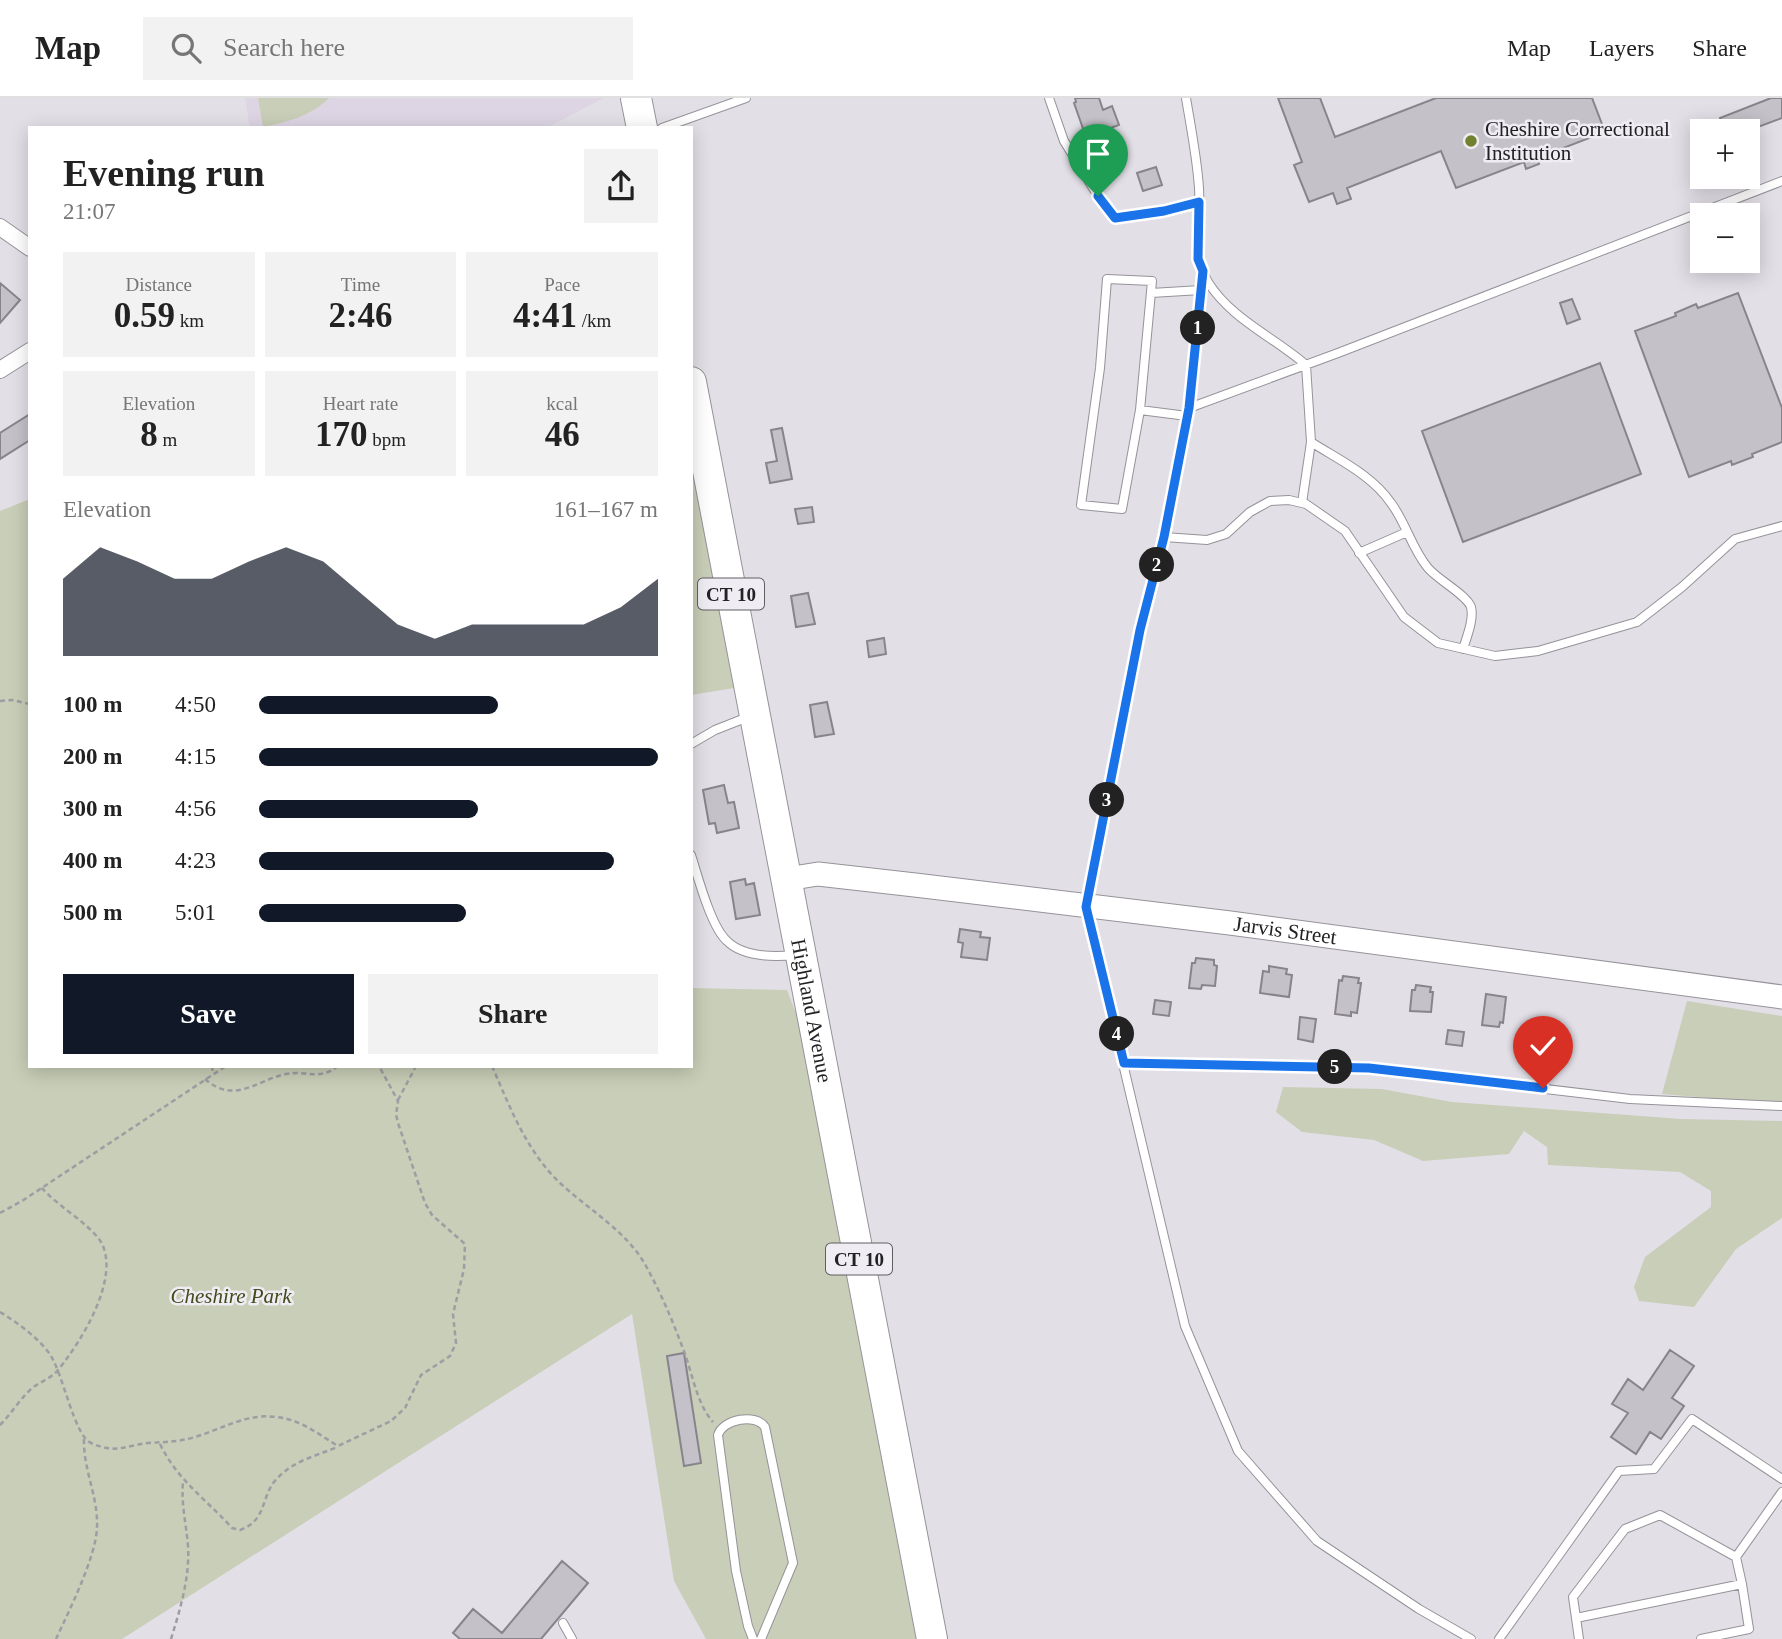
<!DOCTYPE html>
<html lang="en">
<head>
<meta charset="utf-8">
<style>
	:root { --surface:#fff; --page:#f2f2f2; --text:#222; --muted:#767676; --line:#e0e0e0; --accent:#111827 }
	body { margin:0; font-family:Georgia,serif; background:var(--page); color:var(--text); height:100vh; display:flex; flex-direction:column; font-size:26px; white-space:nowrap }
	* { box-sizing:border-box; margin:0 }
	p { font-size:23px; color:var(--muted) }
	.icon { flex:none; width:38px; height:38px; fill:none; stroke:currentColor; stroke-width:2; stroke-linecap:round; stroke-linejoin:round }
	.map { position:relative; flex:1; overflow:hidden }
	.side { position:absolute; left:28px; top:28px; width:665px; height:942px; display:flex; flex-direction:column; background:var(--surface); border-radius:0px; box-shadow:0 4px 18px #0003 }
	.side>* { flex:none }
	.controls { position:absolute; left:1690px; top:21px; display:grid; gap:14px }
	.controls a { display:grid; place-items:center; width:70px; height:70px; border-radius:0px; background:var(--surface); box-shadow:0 4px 18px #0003; font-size:35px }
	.pin { position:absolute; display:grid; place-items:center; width:60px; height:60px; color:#fff; margin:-72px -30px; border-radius:50% 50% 50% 0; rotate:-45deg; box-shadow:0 0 7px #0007 }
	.pin .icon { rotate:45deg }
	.km { position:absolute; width:35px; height:35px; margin:-18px; border-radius:50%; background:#222; color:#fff; font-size:19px; line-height:35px; text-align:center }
	.round { display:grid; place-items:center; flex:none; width:74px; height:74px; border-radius:0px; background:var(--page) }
	.headline { display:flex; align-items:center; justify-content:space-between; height:119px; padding:0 35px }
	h1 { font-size:38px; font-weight:600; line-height:52px }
	.stats { display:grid; grid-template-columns:repeat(3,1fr); gap:10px; height:119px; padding:7px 35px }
	.stats div { display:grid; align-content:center; border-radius:0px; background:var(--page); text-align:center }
	.stats b { font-size:35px; font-weight:600 }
	.stats small { font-size:19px; font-weight:400 }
	.stats p { font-size:19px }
	.chart { height:196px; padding:14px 35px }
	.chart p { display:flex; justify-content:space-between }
	.chart svg { width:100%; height:126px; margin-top:7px; fill:var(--accent); opacity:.7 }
	.button { display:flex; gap:14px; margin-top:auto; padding:14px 35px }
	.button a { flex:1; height:80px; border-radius:0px; background:var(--accent); color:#fff; font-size:28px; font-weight:600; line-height:80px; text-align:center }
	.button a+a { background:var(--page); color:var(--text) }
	ul { padding:0 35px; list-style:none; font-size:23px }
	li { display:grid; grid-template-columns:112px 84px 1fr; align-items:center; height:52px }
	li i { height:18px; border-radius:9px; background:var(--accent) }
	header { display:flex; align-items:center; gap:42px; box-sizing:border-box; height:98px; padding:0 35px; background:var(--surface); border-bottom:2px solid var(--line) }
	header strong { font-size:33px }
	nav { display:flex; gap:38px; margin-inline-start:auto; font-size:24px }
	.search { width:490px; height:63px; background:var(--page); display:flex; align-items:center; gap:18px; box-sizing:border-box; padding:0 24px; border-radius:0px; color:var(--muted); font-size:26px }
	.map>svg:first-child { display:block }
</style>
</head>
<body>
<header>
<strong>Map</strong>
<div class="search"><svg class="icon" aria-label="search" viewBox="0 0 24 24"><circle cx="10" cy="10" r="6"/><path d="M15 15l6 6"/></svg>Search here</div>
<nav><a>Map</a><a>Layers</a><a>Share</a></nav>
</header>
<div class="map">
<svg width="1782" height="1541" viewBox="0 0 1782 1541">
	<rect width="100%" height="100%" fill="#e3dfe7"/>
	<path fill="#ddd5e4" d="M245,0H604L546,30H250Z"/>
	<path fill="#c8ceb7" d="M258,0H329C311,18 287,24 263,29Z
		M691,365L734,590L691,597Z
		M30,401V968H691V890L787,892L797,918L916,1541H706L674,1483L632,1216L122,1541H0V413Z
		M1687,903L1782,918V1006L1662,996Z
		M1283,989L1382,991L1452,1004L1681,1021L1782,1023V1120L1736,1151L1694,1209L1639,1203L1634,1189L1645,1159L1711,1109V1093L1680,1074L1548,1067L1547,1049L1524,1033L1509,1056L1423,1063L1374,1042L1302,1034L1276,1014Z"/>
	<path fill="#c5c1c9" stroke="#88848b" stroke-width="2" d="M1075,0H1099L1103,12L1112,8L1119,27L1086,39L1074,5L1076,4Z
		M1278,0H1320L1335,39L1436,0H1592L1605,34L1537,60L1539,66L1526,71L1524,64L1456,90L1441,53L1347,90L1351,101L1337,106L1333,95L1309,104L1294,67L1302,64Z
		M1771,0H1782V20L1747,33H1726L1720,20Z
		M1156,69L1162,87L1143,93L1137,75Z
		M0,185L20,202L0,225Z
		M1738,195L1782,310V344L1752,356L1753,359L1732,367L1731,363L1689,379L1635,233L1676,218L1675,215L1696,206L1698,210Z
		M1572,201L1580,221L1567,226L1560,205Z
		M1600,265L1641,376L1463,444L1422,333Z
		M30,316V342L0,361V335Z
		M782,330L792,381L770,385L766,365L777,363L771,332Z
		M812,409L814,424L798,426L795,411Z
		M808,495L815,526L796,529L791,498Z
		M884,540L886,556L869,559L867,543Z
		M827,604L834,636L815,639L810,607Z
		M724,687L728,705L734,704L739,730L717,735L715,725L709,726L703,692Z
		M745,781L746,787L754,785L760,817L736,821L730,784Z
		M960,831L981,834L980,839L990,840L987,862L961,859L963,845L958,844Z
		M1196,860L1214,862V867L1217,868L1215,888L1202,887L1201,891L1189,890L1192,865H1195Z
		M1269,868L1287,871L1286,876L1292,877L1289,899L1260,895L1263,873L1269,874Z
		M1343,878L1359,880L1358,885H1361L1357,915L1351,914V918L1335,916L1339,882L1342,883Z
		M1416,887L1431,889L1430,894H1433L1431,914L1410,913L1412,892H1415Z
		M1486,896L1506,899L1503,925L1500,924L1499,929L1482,927Z
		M1155,902L1171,904L1169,918L1153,916Z
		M1300,919L1316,921L1313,944L1298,941Z
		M1448,932L1464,934L1462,948L1446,946Z
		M1670,1252L1694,1268L1672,1300L1684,1308L1661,1341L1650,1334L1636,1356L1611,1339L1628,1315L1612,1306L1628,1281L1643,1292Z
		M684,1255L701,1365L684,1368L667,1258Z
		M562,1463L588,1485L541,1541H460L453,1535L473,1511L502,1535Z"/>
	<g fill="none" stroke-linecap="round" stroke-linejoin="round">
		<g stroke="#969299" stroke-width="10">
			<path id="lane" d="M1049,0L1064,43L1098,98L1115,120L1164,113L1199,104
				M1186,0C1191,30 1197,60 1199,90C1201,121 1191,156 1208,184C1231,221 1274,239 1306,267L1311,344L1302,405
				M662,30L746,0
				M1151,195L1201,192
				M1189,310L1203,176
				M1140,312L1152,183L1107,181L1100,270L1081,407L1122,411L1140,312L1187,318
				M1311,344C1339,362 1372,377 1391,405C1406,425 1412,451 1428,470C1438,482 1467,497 1471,509C1474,522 1467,538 1463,551
				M1164,439L1207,442L1226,436L1250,414L1270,403L1289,402L1306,406L1345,433L1404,519L1438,545L1495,558L1538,553L1637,524L1682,489L1735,441L1782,428
				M1359,455L1407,434
				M691,646L715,632L748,619
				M691,757C698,779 711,829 727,843C743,859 774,859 795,857
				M1124,965L1369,970L1630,1001L1782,1008
				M1576,1520L1742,1486L1736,1459
				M563,1525L572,1541
				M753,1541L748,1528L736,1473L718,1337C723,1321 756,1315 765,1329L793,1465L761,1541
				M1471,1541L1419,1511L1317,1443L1238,1353L1185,1228L1086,809L1140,532L1164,439L1189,310L1338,255L1782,83
				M1499,1541L1619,1373L1654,1371L1692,1321L1782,1381
				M1579,1541L1573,1499L1625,1431L1660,1417L1736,1459L1782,1394
				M1701,1541L1749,1531L1742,1486"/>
		</g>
		<g stroke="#969299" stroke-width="18">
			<path id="street" d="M0,129L30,150
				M0,272L30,253"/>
		</g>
		<g stroke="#969299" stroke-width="25">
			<g id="secondary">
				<path id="s1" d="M787,781L818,776L915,787L1230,825L1782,899"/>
			</g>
		</g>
		<g stroke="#969299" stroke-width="32">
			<g id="highway">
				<path d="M636,0L642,30"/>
				<path id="s2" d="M691,284L932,1541"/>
			</g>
		</g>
		<path stroke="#9f9ca3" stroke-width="2.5" stroke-dasharray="5 3.5" stroke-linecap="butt" d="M0,603L12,602L30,606
			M212,968L213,976
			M492,968C509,1007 524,1047 554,1079C583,1109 625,1130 646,1168C661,1195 674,1226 685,1256C693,1278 697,1306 713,1324
			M205,981C234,1007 257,982 286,976C308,972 319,983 338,968
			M398,1002L416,968
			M0,1115L22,1103L226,968
			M0,1214C18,1225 36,1238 49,1255C63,1274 74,1338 91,1345C116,1356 124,1348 148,1345C164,1344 178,1344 195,1339C222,1331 247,1315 276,1319C300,1321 318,1336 338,1348L391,1323L405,1310L421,1277L450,1258L456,1245L453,1216L464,1171L465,1146L432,1117L425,1105L399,1028L396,1017L398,1003L379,968
			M0,1327C10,1317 18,1304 28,1294C37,1284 50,1282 58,1272C81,1244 121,1180 101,1144C89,1125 58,1109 41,1089
			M160,1346C178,1383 206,1401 232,1430L240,1432C266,1423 261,1401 274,1384C291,1363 314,1359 337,1349
			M56,1541C69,1513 97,1457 97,1428C98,1398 83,1371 84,1341
			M171,1541C180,1512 190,1479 188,1448C186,1424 181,1407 183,1382"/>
		<use href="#lane" stroke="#fff" stroke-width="8"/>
		<use href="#street" stroke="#fff" stroke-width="16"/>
		<use href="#secondary" stroke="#fff" stroke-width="23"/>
		<use href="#highway" stroke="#fff" stroke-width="30"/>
	</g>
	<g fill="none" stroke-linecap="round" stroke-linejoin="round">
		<g stroke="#fff" stroke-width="14">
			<path id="route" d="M1098,98L1115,120L1164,113L1199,104L1198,161L1203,173L1189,310L1164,439L1140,532L1086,809L1124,965L1369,970L1543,990"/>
		</g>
		<use href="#route" stroke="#1a73e8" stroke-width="9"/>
	</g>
	<circle fill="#708130" stroke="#f0ecf4" stroke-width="2.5" cx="1471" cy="43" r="7"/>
	<g text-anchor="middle" stroke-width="5" stroke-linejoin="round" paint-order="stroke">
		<g fill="#f0ecf4" stroke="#605e62" stroke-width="2">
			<rect x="698" y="480.5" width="66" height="31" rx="5"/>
			<rect x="826" y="1145.5" width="66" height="31" rx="5"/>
		</g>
		<g font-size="19" font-weight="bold" fill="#222124">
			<text x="731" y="503">CT 10</text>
			<text x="859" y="1168">CT 10</text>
		</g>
		<g font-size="21" fill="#222124" stroke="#f0ecf4" text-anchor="start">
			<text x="1485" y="38">Cheshire Correctional<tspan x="1485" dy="24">Institution</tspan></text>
		</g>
		<g font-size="21" fill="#222124" stroke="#f0ecf4">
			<text dy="7" stroke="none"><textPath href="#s1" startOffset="502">Jarvis Street</textPath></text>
			<text dy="7" stroke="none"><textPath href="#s2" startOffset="640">Highland Avenue</textPath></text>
		</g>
		<g font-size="21" font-style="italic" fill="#414b1a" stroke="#f0ecf4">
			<text x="231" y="1205">Cheshire Park</text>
		</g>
	</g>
</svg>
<div class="controls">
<a>+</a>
<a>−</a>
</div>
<div class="pin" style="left:1098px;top:98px;background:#1e9e55"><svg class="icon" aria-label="arrive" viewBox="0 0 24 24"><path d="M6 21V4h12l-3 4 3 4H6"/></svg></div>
<div class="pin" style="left:1543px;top:990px;background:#d93025"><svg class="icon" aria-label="check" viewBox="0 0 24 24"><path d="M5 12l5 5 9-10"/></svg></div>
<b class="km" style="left:1198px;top:230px">1</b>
<b class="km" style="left:1157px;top:467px">2</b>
<b class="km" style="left:1107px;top:702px">3</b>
<b class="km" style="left:1117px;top:936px">4</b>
<b class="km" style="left:1335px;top:969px">5</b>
<section class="side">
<div class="headline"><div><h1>Evening run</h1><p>21:07</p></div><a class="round"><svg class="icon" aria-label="share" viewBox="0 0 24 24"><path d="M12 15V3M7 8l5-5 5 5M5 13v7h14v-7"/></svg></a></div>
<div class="stats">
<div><p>Distance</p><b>0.59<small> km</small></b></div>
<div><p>Time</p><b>2:46</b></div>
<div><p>Pace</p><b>4:41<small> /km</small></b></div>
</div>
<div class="stats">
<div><p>Elevation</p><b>8<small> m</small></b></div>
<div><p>Heart rate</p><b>170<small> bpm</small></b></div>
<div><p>kcal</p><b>46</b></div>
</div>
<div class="chart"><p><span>Elevation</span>161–167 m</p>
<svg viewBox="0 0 160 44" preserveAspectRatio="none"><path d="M0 44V17L10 6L20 11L30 17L40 17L50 11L60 6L70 11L80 22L90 33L100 38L110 33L120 33L130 33L140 33L150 27L160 17V44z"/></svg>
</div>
<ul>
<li><b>100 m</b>4:50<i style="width:60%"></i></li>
<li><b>200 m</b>4:15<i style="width:100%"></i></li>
<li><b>300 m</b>4:56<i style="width:55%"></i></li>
<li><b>400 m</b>4:23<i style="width:89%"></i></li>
<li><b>500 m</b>5:01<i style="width:52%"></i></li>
</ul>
<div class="button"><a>Save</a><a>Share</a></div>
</section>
</div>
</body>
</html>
